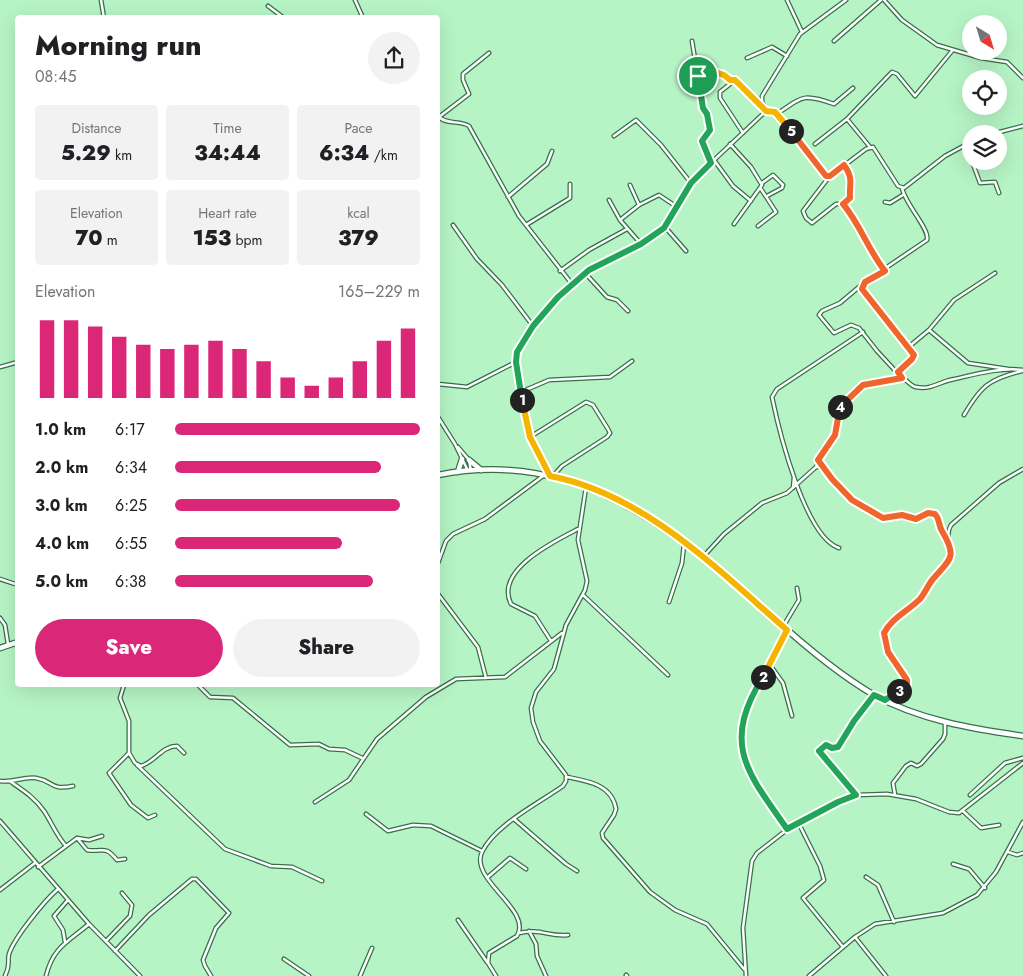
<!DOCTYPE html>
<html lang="en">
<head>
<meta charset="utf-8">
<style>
	:root { --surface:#fff; --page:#f2f2f2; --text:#202124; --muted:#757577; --accent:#db2777 }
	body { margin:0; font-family:Jost,sans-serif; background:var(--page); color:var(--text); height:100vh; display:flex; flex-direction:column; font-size:19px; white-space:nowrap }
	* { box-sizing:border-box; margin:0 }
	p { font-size:16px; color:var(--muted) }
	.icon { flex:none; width:28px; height:28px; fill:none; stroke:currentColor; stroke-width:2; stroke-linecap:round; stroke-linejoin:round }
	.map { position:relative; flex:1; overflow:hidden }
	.side { position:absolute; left:15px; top:15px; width:425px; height:672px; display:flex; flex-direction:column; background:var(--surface); border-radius:5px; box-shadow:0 5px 20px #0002 }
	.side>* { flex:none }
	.needle { width:32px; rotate:142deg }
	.buttons { position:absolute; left:962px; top:15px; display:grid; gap:10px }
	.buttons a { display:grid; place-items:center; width:45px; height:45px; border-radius:50%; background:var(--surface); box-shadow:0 5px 20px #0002; font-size:25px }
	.pin { position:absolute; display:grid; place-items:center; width:42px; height:42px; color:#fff; margin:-21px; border:2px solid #fff; border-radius:50%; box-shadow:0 1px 5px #0007 }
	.km { position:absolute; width:25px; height:25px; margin:-12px; border-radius:50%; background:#222; color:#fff; font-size:14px; line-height:25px; text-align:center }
	.round { display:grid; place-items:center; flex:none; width:52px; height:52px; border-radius:26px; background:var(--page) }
	.summary { display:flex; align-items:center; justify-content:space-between; height:85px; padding:0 20px }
	h1 { font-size:28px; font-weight:800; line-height:38px }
	.stats { display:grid; grid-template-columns:repeat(3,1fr); gap:8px; height:85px; padding:5px 20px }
	.stats div { display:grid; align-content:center; border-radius:5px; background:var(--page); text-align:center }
	.stats b { font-size:21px; font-weight:800 }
	.stats small { font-size:14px; font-weight:400 }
	.stats p { font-size:14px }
	.chart { height:140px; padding:10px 20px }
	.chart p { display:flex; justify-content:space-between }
	.chart svg { width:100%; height:90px; margin-top:5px; stroke:var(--accent); stroke-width:6 }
	.primary-button { display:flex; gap:10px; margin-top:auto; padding:10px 20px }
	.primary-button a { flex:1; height:58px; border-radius:30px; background:var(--accent); color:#fff; font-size:20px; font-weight:800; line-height:58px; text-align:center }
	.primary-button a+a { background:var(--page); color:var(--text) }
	ul { padding:0 20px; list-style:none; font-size:16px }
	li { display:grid; grid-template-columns:80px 60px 1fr; align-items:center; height:38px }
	li i { height:12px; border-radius:6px; background:var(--accent) }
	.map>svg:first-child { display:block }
</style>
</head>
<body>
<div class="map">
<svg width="1023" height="976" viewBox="0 0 1023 976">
	<rect width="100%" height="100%" fill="#b6f4c5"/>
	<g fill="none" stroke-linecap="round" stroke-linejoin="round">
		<g stroke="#367048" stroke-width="5">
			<path id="street" d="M101,0L104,18
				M355,0L363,18
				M787,0L802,32
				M884,0L902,20L937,45L981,58L1007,62L1023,78
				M268,6L284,18
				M692,41L703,108L707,114L710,130L702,141L711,163
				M834,41L881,0
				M489,53L463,74V80L469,94L439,117C447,125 460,120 469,126L519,216L572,284
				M747,58L772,47L787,56
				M696,64L724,75L730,80V84L720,92V98L743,133
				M699,76L706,69
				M731,80L739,82L766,111
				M767,110L762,102V96L800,34L846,0
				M777,114C803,96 804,93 834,104L853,88
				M847,119L870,147
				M992,134L1023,126
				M614,136L636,120L661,145L691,183
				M730,144L751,167L762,185L734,224
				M815,144L847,119L892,72L897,74L915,96L952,51
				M966,145L980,183L995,182L999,193
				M714,160L733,186L751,201
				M829,177L803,211L806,218L812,223L836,204H843L850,199L849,188L852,179L844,165
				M762,183L773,175L783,185L782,188L767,196
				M902,188C905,204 930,229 927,240L865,282L840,303L822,311L819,315L834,333L851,325L859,328L877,351L902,378
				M508,197L547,164L552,151
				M609,200L620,220L641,244
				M885,202L890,203L903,195
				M843,204C860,224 868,250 885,271
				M639,205L659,195L677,207
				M620,220L639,205L630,185
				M453,225L477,259L502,285L533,326
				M526,225L570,198V184
				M758,226L776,212L761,189
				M665,227L686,251
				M560,271L589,250L627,229
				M585,273L607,297L617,300L628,311
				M862,286V289L909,348
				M929,330L968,363L1008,369
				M0,367L18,362
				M898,372L913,358L910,348L911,345L929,330L954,300L995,273
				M438,384L467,387L516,362
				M521,392L549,380L610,377L632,361
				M964,415C981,386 989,379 1022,371
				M438,417L455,444L468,471
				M530,437L586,402L593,405L608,429L610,433L607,437L562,466L552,477
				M458,447L469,460L471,471
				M816,467L835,435L840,406L844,402L865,384L900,377C907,379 910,386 916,387C930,390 938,383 950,380C973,375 999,367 1023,370
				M550,476L528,431L516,362L520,343L549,306L589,270L641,244L664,228L694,179L766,111L772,110L777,114L829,177L866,149L873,147L898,186L904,188L945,156L971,142
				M793,488L794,477
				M839,548C805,537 779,431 772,397L777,389L863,332
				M702,558L724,534L762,503L787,493L816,467H823L849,497L883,517L902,515L916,519L928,513H935L942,531L948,537
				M438,563L446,541L453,534L485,519L543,476
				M0,579L18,585
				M438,594L478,647L486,678
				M583,595L668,675
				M669,602L682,563L684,544
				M0,618L5,625L8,644
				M784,625L799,600L797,588
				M787,630C777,651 766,670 754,691C723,747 755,783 787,829
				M551,641L535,616L511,604C494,570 555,541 578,529
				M770,665L783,683L792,716
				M124,685L120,698L129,721V753L109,773L131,805L148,818L155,815
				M198,685L210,697L233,698L290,745L319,744L329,749L345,750L362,758
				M885,701L905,688L907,682C900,669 888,658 884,643C879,624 907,612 918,601C925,594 927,585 933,579C938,574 943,571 947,566C955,553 943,538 951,525L999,483L1023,469
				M129,753L135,763L141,766C155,762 162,746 177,746L184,753
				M137,765L225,849L271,866L292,867L322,881
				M567,777C587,781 612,784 616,809L614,815L602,833L603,838L650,892L675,910L707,924L744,969
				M0,781C13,783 24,776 36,778C54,781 50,791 73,786
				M11,782C24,791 35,798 44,811C52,823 56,835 66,846
				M857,795L819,751L826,745L832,748L838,747L854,721L874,695
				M895,795L893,783L906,766L911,763L917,766L921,764L943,739L945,734V723
				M970,795L1005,763L1023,758
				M315,802L349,780L377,739L426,697L456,679L505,677L562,633
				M963,811L981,828L999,825
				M366,814L388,831L413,825L431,826L482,851
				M514,819L566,864L577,871
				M0,821L89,924L140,976
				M798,822L820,866L824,880L803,898L843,947
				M77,838L87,850C103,853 104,844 117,860L125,859
				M1008,852L1017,855L1023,853
				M953,864L969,869L985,888
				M38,867L77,838L89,840L102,836
				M488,877L510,858L526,869
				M866,877L878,885L894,922
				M0,890L35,863
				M458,920L487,962
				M529,931L536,944L537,956L546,976
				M519,933C540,928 549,937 568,935
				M855,937L886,976
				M106,941L130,916L132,905L122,893
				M65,942L63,930L54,916L68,900
				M115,951L149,915L192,879H196L229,913L216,928L203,960L205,966L211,976
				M284,959L309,976
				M626,975L627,976
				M5,976C11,964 7,963 9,954C14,938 45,900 58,889
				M46,976C53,947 68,942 89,924
				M360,976L372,948
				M496,976L488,963L489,953L517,936C533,910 469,880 482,852C495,825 539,803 563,786L566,781V775L540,741L533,722L531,708L536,692L554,669L566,625L585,590L587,581L578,540L586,487
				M746,976L743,928L752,861L757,853L793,825L857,795L887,794L916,799L949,812L959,813L1023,763
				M809,976L855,937L875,924L943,913L977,895L996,872L1023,822"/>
		</g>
		<g stroke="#367048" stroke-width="7">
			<path id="primary" d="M469,460L481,470
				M458,472L462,459
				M438,475C580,447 676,532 775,619C806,647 838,674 874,695C919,720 973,729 1023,736
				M0,648L18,642"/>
		</g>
		<use href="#street" stroke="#fff" stroke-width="2.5"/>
		<use href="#primary" stroke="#fff" stroke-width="4.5"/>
	</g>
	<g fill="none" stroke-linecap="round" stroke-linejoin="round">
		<g stroke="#fff" stroke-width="10">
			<path id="split-1" d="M522,400L516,362L517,352L533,326L558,297L589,270L641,244L664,228L691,183L711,163L702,141L710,130L707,114L703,108L698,76"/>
		</g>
		<g stroke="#fff" stroke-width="10">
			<path id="split-2" d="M522,400L530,437L550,476C644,494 717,569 787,630L763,677"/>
		</g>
		<g stroke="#fff" stroke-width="10">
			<path id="split-3" d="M763,677C721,744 747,772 787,829L838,802L856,795L819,751L826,745L832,748L838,747L854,721L874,695L885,700L899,691"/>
		</g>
		<g stroke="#fff" stroke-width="10">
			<path id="split-4" d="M840,407L835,435L818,460L832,479L852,500L883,518L902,515L916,519L928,513L935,514C940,519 938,525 942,531C958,558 950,559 933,579C928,585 925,593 920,599C908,611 892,618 884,633L888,652L907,680V686L899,691"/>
		</g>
		<g stroke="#fff" stroke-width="10">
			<path id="split-5" d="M791,131L826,176H830L844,165C854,179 849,183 850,198L843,204C860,224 868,250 885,271L865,282L862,289L914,355L912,359L898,372L902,378L863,385L840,407"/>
		</g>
		<g stroke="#fff" stroke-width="10">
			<path id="split-6" d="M698,76L706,69L724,75L730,80H735L766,111L775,112L791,131"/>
		</g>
		<use href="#split-1" stroke="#22a559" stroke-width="6"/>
		<use href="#split-2" stroke="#f5b400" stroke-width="6"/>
		<use href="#split-3" stroke="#22a559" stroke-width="6"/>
		<use href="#split-4" stroke="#f0652b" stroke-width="6"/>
		<use href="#split-5" stroke="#f0652b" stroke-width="6"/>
		<use href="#split-6" stroke="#f5b400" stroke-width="6"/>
	</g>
</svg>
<div class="buttons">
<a><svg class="needle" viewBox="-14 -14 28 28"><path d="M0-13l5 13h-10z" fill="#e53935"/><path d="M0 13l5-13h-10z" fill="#757577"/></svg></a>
<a><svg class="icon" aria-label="locate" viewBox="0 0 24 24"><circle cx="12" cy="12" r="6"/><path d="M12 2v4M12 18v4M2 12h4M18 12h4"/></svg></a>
<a><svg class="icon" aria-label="layers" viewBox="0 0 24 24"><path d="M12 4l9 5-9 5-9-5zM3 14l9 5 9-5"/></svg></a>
</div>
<div class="pin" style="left:698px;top:76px;background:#1e9e55"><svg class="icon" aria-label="arrive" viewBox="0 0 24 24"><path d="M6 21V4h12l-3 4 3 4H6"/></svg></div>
<b class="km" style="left:522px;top:400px">1</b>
<b class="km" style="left:763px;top:677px">2</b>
<b class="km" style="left:899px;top:691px">3</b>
<b class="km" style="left:840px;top:407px">4</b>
<b class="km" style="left:791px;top:131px">5</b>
<section class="side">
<div class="summary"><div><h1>Morning run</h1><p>08:45</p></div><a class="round"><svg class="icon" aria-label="share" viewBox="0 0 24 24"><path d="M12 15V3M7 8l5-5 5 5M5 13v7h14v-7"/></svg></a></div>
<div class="stats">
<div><p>Distance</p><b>5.29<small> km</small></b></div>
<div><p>Time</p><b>34:44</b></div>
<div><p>Pace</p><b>6:34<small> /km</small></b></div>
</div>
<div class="stats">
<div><p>Elevation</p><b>70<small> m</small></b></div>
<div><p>Heart rate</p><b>153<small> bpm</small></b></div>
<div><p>kcal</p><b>379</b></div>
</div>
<div class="chart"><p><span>Elevation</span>165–229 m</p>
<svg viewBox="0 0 160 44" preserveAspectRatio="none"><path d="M5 44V6M15 44V6M25 44V9M35 44V14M45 44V18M55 44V20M65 44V18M75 44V16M85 44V20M95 44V26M105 44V34M115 44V38M125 44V34M135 44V26M145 44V16M155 44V10"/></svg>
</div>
<ul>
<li><b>1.0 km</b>6:17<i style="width:100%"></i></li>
<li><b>2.0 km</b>6:34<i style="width:84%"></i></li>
<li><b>3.0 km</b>6:25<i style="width:92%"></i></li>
<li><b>4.0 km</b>6:55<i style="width:68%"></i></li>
<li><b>5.0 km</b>6:38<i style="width:81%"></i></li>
</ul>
<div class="primary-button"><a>Save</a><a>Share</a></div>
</section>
</div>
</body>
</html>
